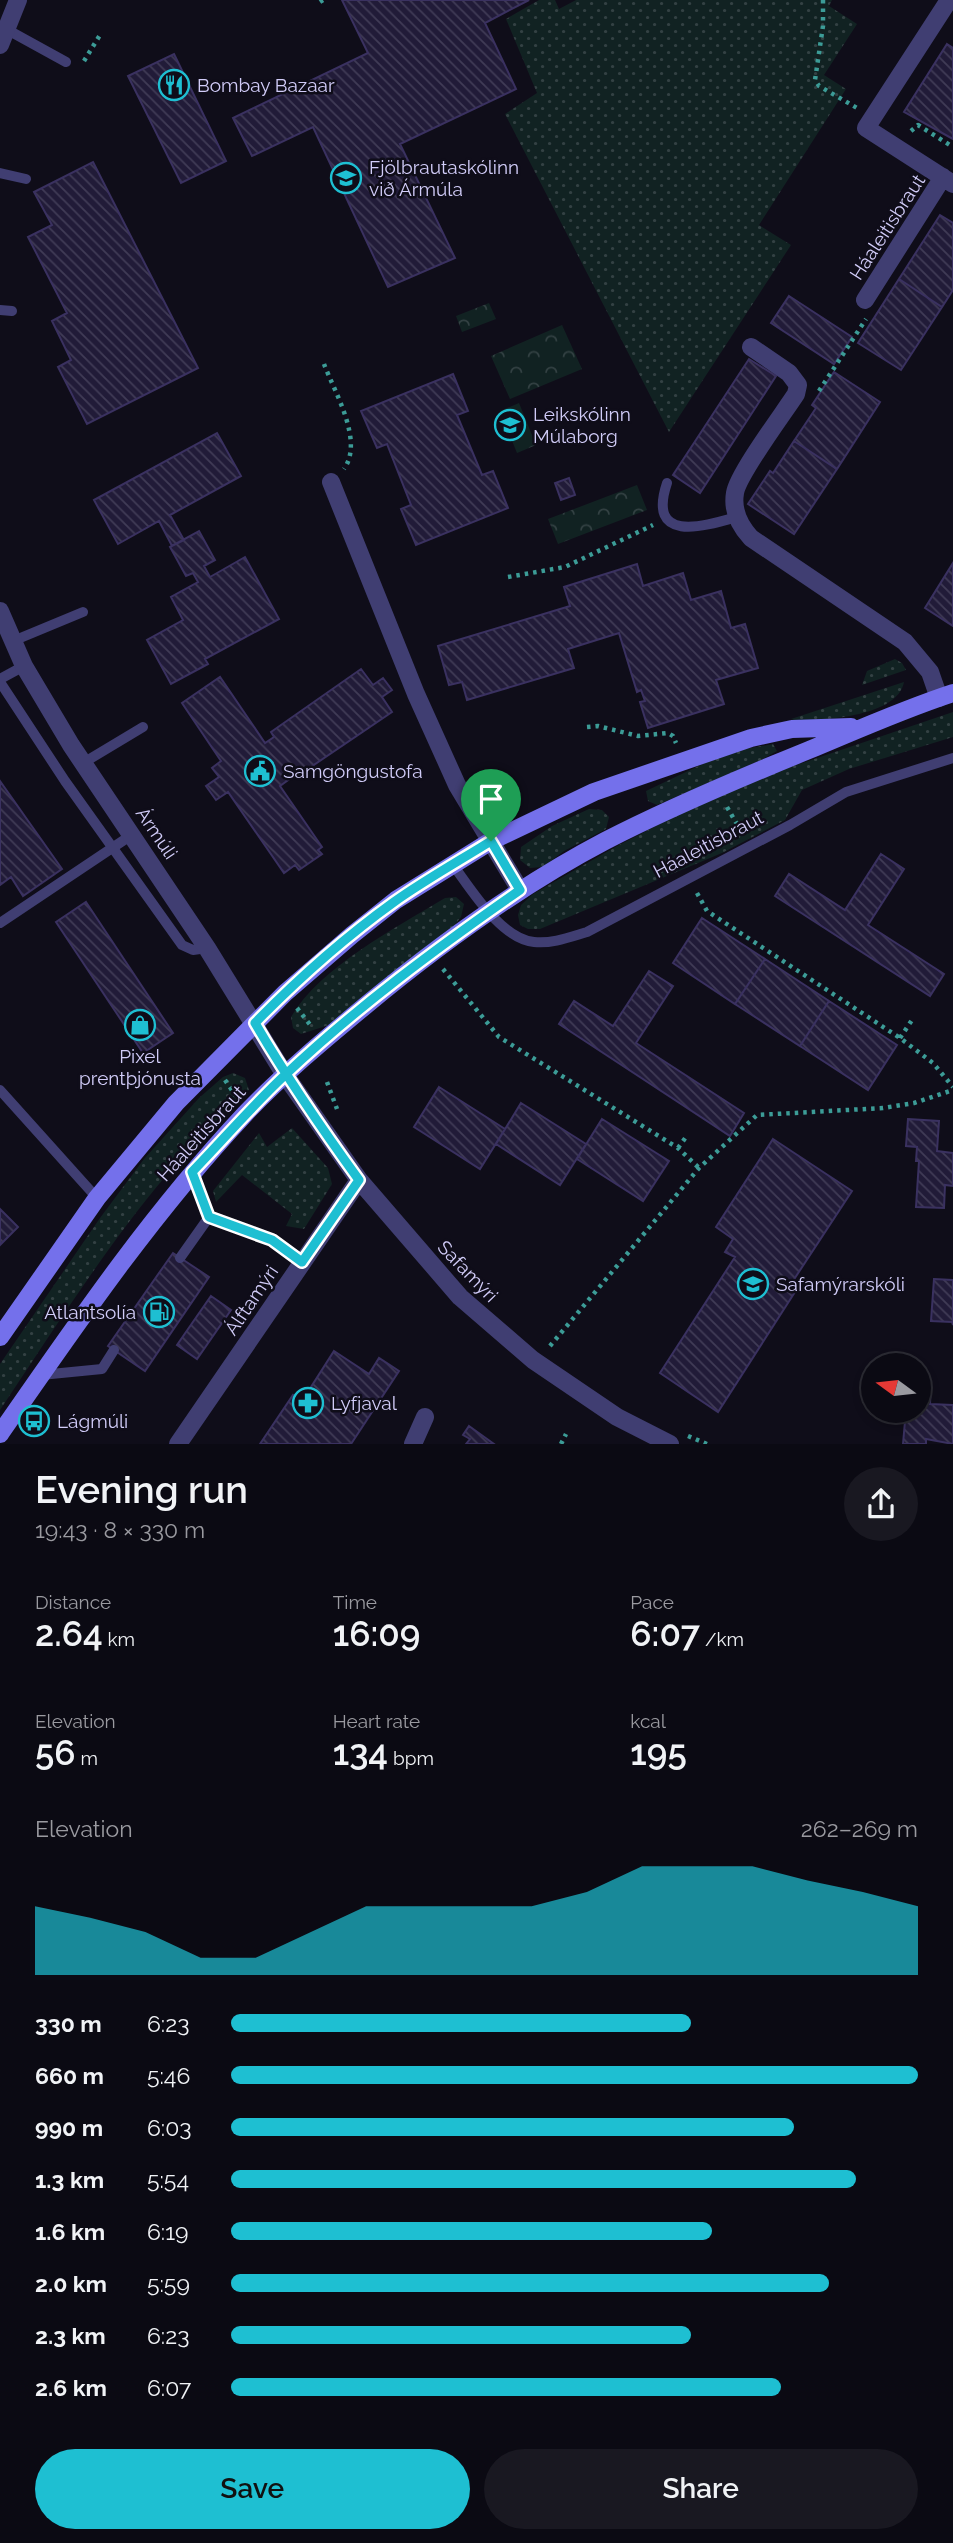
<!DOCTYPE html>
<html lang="en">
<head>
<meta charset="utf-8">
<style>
	:root { --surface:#0b0a13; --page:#191821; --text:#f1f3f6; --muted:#9a9aa0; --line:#2b2b33; --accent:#1ebfd2 }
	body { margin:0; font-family:Raleway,sans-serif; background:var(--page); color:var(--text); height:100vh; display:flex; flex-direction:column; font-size:26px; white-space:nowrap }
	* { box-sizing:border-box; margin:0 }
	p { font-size:23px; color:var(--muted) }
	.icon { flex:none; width:38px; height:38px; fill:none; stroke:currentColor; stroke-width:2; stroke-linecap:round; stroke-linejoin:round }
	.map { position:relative; height:1444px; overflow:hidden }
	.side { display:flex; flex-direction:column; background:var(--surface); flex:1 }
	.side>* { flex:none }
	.needle { width:46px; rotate:285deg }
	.buttons { position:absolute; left:861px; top:1353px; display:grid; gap:14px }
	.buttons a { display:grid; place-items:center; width:70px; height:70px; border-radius:50%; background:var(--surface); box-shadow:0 4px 10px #0003,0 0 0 2px var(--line); font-size:35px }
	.pin { position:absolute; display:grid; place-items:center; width:60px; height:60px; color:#fff; margin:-72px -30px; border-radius:50% 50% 50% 0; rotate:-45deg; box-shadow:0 0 7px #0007 }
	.pin .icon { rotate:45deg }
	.round { display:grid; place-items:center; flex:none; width:74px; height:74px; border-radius:37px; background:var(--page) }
	.head { display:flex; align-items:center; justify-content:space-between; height:119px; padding:0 35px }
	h1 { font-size:38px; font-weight:600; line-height:52px }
	.metrics { display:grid; grid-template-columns:repeat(3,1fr); gap:10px; height:119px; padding:7px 35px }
	.metrics div { display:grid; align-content:center }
	.metrics b { font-size:35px; font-weight:600 }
	.metrics small { font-size:19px; font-weight:400 }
	.metrics p { font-size:19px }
	.chart { height:196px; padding:14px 35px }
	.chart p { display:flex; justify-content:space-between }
	.chart svg { width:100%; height:126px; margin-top:7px; fill:var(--accent); opacity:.7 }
	.primary-button { display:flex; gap:14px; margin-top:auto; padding:14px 35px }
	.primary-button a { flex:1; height:80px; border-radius:42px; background:var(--accent); color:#111; font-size:28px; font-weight:600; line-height:80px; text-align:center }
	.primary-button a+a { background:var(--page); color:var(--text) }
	ul { padding:0 35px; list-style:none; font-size:23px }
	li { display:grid; grid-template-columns:112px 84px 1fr; align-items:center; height:52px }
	li i { height:18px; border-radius:9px; background:var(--accent) }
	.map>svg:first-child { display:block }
</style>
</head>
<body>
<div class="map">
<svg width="953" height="1444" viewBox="0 0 953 1444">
	<defs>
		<pattern id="grass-dots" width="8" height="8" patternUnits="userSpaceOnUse" patternTransform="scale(1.75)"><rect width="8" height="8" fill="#122"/><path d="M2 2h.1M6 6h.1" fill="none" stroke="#334143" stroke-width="1.8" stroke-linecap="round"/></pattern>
		<pattern id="park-crowns" width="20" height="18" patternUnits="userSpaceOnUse" patternTransform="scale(1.75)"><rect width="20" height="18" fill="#122"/><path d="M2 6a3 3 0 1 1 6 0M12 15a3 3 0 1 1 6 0" fill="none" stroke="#334143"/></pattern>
		<pattern id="building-back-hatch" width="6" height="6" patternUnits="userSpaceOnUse" patternTransform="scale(1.75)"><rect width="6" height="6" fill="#211b38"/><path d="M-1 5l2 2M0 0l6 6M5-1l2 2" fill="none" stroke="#403b56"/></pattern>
	</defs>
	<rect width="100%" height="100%" fill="#0f0d19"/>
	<path fill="url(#grass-dots)" d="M539,0H555L559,9L576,0H832L829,6L857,24L824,75L846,89L759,225L791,245L669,432L505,114L537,93L506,19Z
		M895,659L902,663L906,670L862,685L867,671Z
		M904,682C898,716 826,720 798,721L791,719Z
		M953,712V737L849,769L802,790L785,820L722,853L540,929H528L520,925L518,915L521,905L533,894L617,846L695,806L770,774Z
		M773,744L777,751L761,760L657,805L648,801L646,791L728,752Z
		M589,809L602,810L609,817L606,829L564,851L543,867L530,868L520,860L521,847L552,826Z
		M456,897L464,904L461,917L453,927L329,1025L301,1034L293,1028L291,1017C319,968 397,927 445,898Z
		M233,1073L245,1078L249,1090C147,1180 75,1298 0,1410V1364L100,1218L144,1159L199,1098L223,1077Z
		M292,1128L328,1168L332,1184L304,1229L286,1226L292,1214L242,1175L216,1202L213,1191L259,1133L267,1147Z"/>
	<path fill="url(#park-crowns)" d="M489,303L496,319L462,332L456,316Z
		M562,325L582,369L510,399L491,356Z
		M519,403L536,445L517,453L500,411Z
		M637,485L647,510L558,544L548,519Z"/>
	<path fill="url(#building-back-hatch)" stroke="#3a3160" stroke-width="2" d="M342,0H529L485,23L516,89L400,144L455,258L388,287L313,127L252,156L233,118L368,53Z
		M947,44L953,48V139L904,112Z
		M174,54L226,161L181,183L128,76Z
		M93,162L198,368L87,424L58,367L71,360L52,321L67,313L28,237L52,225L34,192Z
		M940,215L953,223V290L942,307L899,279Z
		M899,279L942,307L901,370L858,343Z
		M789,296L852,337L834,364L771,323Z
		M749,359L776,376L700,493L673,475Z
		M834,372L880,402L837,469L794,441L816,408L812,405Z
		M453,374L468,411L457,415L482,475L493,471L508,508L416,545L401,509L411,505L387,444L377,448L361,411Z
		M217,433L241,476L170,515L184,540L172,546L159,521L118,544L94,500Z
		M794,441L837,469L794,534L748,504L770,471L773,473Z
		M569,478L575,495L561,500L555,483Z
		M199,531L215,560L204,566L210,577L245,557L279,619L205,659L208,664L171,684L147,640L183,620L171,597L198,582L193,573L186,576L170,547Z
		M953,563V626L925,608Z
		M637,564L643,586L683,573L691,600L721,591L731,628L745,624L758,668L716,680L724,704L648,728L640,702L645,701L641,690L637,692L619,633L568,649L574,668L467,700L462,682L449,685L438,646L570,606L564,587Z
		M361,669L373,685L383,678L392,690L382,697L392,712L299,775L298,773L280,786L322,847L318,850L322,854L299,870L295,865L284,873L228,792L216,800L206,786L219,777L212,768L221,761L182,703L220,677L265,743L274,737L271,732Z
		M0,781L62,869L23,896L11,877L0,885Z
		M881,854L904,869L868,925L944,974L930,996L775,896L789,874L845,910Z
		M86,902L173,1033L143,1053L56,922Z
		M702,918L765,959L735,1004L673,963Z
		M765,959L829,1001L800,1046L735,1004Z
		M649,971L673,986L636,1043L744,1113L730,1136L559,1024L574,1001L613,1026Z
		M829,1001L897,1045L868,1090L800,1046Z
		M439,1087L505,1129L480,1169L414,1127Z
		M521,1103L586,1144L560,1185L496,1144Z
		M602,1119L669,1161L643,1201L577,1159Z
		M908,1119L939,1121L937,1151L953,1153V1186L945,1185L944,1208L916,1207L919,1161H916L917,1147L906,1146Z
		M773,1139L852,1191L789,1287L795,1292L718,1412L660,1373L735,1257L725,1252L733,1239L716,1227Z
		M0,1209L18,1227L0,1245Z
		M173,1253L209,1277L145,1371L108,1346Z
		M934,1279L953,1280V1325L952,1322L931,1321Z
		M211,1296L231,1310L197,1359L177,1345Z
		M334,1351L369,1374L379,1358L399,1371L351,1444H260L293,1395L302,1401Z
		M920,1384H931L930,1404L953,1405V1444L926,1439V1444H903L906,1410H919Z
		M469,1426L494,1444H466L470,1439L463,1435Z"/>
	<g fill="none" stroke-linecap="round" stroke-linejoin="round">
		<path stroke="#3c9c97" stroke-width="4.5" stroke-dasharray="3.5 5" stroke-linecap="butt" d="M823,0V26L815,80L819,86L857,108
			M320,2L323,0
			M84,61L100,35
			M911,131L918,125L953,147
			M324,364C335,393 364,441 344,469
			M819,391L866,319
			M508,577L565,567L653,525
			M587,727L598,726L638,736L668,733L673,736L676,743
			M727,807L742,833
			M697,893L707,911L900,1038L933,1063L953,1087
			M443,969L499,1037L678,1148L699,1168
			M297,1008L311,1026
			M900,1038L912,1020
			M225,1080L236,1096
			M327,1082L337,1109
			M678,1148L686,1137
			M550,1346L699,1168L757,1115L883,1108L914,1103L953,1090
			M688,1436L707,1444
			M561,1444L566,1434"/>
		<path stroke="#403e72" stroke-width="10" d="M6,29L66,62
			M0,173L26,179
			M0,310L12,311
			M667,483C647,543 702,527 737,517
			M13,641L83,612
			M0,679L24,666
			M0,682L65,781L182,945L193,950L207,948
			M83,763L143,727
			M453,865C471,889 501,939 534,942C552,944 570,937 587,932L790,825L846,792L953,758
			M0,923L133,834
			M0,1090L97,1198
			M193,1172L209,1217
			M209,1217L272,1240L302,1262
			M180,1258L209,1217
			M41,1375L102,1369L114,1350"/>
		<path stroke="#403e72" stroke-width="18" d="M949,0L866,128L953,184
			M0,45L18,0
			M865,300L943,177
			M751,347L789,373L798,385L796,394C783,414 738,474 735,493C732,511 739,525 751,538L905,642L930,672L939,698
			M331,482L416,694L457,785L520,890
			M0,611L24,666L71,745L207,948L285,1075L359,1180L460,1297L533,1360L617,1417L670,1444
			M178,1444L359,1180
			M413,1444L425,1417"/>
		<path stroke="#7470eb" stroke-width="18" d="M0,1337L97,1198L176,1103L285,993L352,935L396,900L491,841L594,792L751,738L792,729L851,727
			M0,1434C77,1323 153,1212 245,1114C282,1075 324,1040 365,1006C440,944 519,886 605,841C671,807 740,778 809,750C857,730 904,709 953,693"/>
	</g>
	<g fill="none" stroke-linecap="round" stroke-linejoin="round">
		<g stroke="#fff" stroke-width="14">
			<path id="route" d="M491,841L520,890C438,947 357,1007 285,1075C252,1106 223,1140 192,1172L209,1217L272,1240L302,1262L359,1180C322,1129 287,1078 255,1023C298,979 344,938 394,902C425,880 459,861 491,841"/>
		</g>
		<use href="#route" stroke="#1ebfd2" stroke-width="9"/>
	</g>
	<defs>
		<g id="restaurant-ring" transform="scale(1.575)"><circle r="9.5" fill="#0f0d19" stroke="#1ebfd2" stroke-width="1.5"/><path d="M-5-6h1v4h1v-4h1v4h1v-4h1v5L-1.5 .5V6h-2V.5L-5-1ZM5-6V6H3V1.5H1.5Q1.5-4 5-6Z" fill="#1ebfd2"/></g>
		<g id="university-ring" transform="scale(1.575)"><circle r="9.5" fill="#0f0d19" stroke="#1ebfd2" stroke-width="1.5"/><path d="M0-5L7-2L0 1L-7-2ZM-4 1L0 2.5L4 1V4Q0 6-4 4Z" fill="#1ebfd2"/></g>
		<g id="school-ring" transform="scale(1.575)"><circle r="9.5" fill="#0f0d19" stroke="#1ebfd2" stroke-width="1.5"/><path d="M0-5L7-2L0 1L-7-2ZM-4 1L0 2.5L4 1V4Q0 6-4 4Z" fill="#1ebfd2"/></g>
		<g id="civic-ring" transform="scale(1.575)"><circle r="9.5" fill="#0f0d19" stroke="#1ebfd2" stroke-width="1.5"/><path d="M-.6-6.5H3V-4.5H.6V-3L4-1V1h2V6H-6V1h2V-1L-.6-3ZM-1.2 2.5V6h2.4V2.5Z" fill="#1ebfd2"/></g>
		<g id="shop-ring" transform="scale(1.575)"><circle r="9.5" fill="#0f0d19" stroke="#1ebfd2" stroke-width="1.5"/><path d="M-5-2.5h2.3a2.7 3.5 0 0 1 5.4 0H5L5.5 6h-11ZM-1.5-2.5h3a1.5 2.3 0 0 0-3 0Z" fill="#1ebfd2"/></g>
		<g id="fuel-ring" transform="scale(1.575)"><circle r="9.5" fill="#0f0d19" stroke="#1ebfd2" stroke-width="1.5"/><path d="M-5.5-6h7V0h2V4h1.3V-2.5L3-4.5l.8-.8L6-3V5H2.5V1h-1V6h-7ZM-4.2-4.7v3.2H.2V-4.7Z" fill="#1ebfd2"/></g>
		<g id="pharmacy-ring" transform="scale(1.575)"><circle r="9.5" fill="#0f0d19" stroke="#1ebfd2" stroke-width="1.5"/><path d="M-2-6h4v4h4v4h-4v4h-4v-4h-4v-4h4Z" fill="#1ebfd2"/></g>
		<g id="bus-ring" transform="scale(1.575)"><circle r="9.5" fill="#0f0d19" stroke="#1ebfd2" stroke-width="1.5"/><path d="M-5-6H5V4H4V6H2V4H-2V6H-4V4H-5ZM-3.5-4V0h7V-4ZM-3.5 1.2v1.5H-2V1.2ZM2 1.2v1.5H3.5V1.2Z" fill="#1ebfd2"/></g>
	</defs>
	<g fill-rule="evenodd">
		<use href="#restaurant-ring" x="174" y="85"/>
		<use href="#university-ring" x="346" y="178"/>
		<use href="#school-ring" x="510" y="425"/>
		<use href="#civic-ring" x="260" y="771"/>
		<use href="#shop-ring" x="140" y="1025"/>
		<use href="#school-ring" x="753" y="1284"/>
		<use href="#fuel-ring" x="159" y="1312"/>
		<use href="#pharmacy-ring" x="308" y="1403"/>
		<use href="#bus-ring" x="34" y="1421"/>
	</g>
	<g text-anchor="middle" stroke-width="5" stroke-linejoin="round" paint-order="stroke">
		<g font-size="19" fill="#d1ccf8" stroke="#0f0d19" text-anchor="start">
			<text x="197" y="92">Bombay Bazaar</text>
			<text x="369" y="174">Fjölbrautaskólinn<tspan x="369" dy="22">við Ármúla</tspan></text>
			<text x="533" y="421">Leikskólinn<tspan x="533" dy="22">Múlaborg</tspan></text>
			<text x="283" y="778">Samgöngustofa</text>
			<text x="140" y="1063" text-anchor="middle">Pixel<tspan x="140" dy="22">prentþjónusta</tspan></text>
			<text x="776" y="1291">Safamýrarskóli</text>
			<text x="136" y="1319" text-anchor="end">Atlantsolía</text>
			<text x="331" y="1410">Lyfjaval</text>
			<text x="57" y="1428">Lágmúli</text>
		</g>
		<g font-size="19" fill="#d1ccf8" stroke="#0f0d19">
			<text transform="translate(887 227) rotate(-57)" y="7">Háaleitisbraut</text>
			<text transform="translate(157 833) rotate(56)" y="7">Ármúli</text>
			<text transform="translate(708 844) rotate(-28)" y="7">Háaleitisbraut</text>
			<text transform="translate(201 1133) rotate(-48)" y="7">Háaleitisbraut</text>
			<text transform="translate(468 1271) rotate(46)" y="7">Safamýri</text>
			<text transform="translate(251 1300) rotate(-56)" y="7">Álftamýri</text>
		</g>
	</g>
</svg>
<div class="buttons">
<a><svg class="needle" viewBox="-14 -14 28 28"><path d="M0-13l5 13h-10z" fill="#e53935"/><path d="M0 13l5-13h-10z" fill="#9a9aa0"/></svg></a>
</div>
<div class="pin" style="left:491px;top:841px;background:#1e9e55"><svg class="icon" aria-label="arrive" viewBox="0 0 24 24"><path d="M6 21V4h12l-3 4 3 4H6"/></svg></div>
</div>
<section class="side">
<div class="head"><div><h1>Evening run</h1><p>19:43 · 8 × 330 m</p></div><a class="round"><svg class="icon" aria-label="share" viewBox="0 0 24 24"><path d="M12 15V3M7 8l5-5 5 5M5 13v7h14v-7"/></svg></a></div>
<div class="metrics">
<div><p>Distance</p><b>2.64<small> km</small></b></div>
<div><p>Time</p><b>16:09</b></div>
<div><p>Pace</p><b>6:07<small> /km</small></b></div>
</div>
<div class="metrics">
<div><p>Elevation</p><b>56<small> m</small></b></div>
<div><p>Heart rate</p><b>134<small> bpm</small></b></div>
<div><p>kcal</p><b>195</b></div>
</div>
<div class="chart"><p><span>Elevation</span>262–269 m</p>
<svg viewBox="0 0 160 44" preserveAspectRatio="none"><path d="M0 44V20L10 24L20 29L30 38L40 38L50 29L60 20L70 20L80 20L90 20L100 15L110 6L120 6L130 6L140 11L150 15L160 20V44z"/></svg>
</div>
<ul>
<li><b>330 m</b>6:23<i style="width:67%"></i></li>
<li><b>660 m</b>5:46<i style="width:100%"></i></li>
<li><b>990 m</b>6:03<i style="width:82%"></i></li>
<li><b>1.3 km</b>5:54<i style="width:91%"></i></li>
<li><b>1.6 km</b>6:19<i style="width:70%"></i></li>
<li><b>2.0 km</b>5:59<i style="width:87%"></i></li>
<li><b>2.3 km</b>6:23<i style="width:67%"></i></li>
<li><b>2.6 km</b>6:07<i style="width:80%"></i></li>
</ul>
<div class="primary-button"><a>Save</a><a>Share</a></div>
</section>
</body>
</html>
